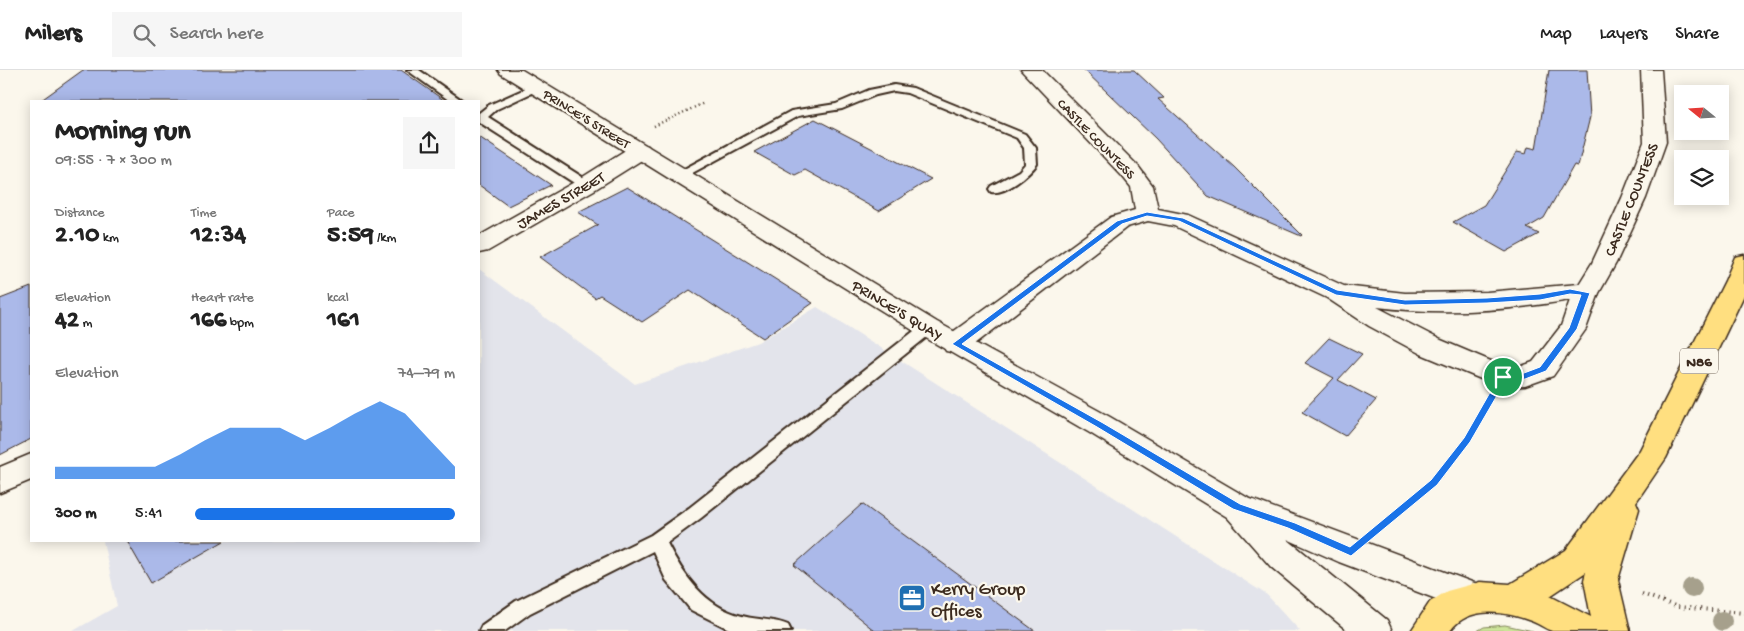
<!DOCTYPE html>
<html lang="en">
<head>
<meta charset="utf-8">
<style>
	:root { --surface:#fff; --page:#f6f6f6; --text:#222; --muted:#767676; --line:#e0e0e0; --accent:#1a73e8 }
	body { margin:0; font-family:"Gochi Hand",sans-serif; background:var(--page); color:var(--text); height:100vh; display:flex; flex-direction:column; font-size:19px; white-space:nowrap }
	* { box-sizing:border-box; margin:0 }
	p { font-size:16px; color:var(--muted) }
	.icon { flex:none; width:28px; height:28px; fill:none; stroke:currentColor; stroke-width:2; stroke-linecap:round; stroke-linejoin:round }
	.map { position:relative; flex:1; overflow:hidden }
	.side { position:absolute; left:30px; top:30px; width:450px; height:442px; display:flex; flex-direction:column; background:var(--surface); border-radius:0px; box-shadow:0 2px 12px #0003 }
	.side>* { flex:none }
	.needle { width:32px; rotate:288deg }
	.fabs { position:absolute; left:1674px; top:15px; display:grid; gap:10px }
	.fabs a { display:grid; place-items:center; width:55px; height:55px; border-radius:0px; background:var(--surface); box-shadow:0 2px 12px #0003; font-size:25px }
	.pin { position:absolute; display:grid; place-items:center; width:42px; height:42px; color:#fff; margin:-21px; border:2px solid #fff; border-radius:50%; box-shadow:0 1px 5px #0007 }
	.round { display:grid; place-items:center; flex:none; width:52px; height:52px; border-radius:0px; background:var(--page) }
	.headline { display:flex; align-items:center; justify-content:space-between; height:85px; padding:0 25px }
	h1 { font-size:28px; font-weight:800; line-height:38px }
	.figures { display:grid; grid-template-columns:repeat(3,1fr); gap:8px; height:85px; padding:5px 25px }
	.figures div { display:grid; align-content:center }
	.figures b { font-size:25px; font-weight:800 }
	.figures small { font-size:14px; font-weight:400 }
	.figures p { font-size:14px }
	.chart { height:140px; padding:10px 25px }
	.chart p { display:flex; justify-content:space-between }
	.chart svg { width:100%; height:90px; margin-top:5px; fill:var(--accent); opacity:.7 }
	ul { padding:0 25px; list-style:none; font-size:16px }
	li { display:grid; grid-template-columns:80px 60px 1fr; align-items:center; height:38px }
	li i { height:12px; border-radius:6px; background:var(--accent) }
	header { display:flex; align-items:center; gap:30px; box-sizing:border-box; height:70px; padding:0 25px; background:var(--surface); border-bottom:1px solid var(--line) }
	header strong { font-size:24px }
	nav { display:flex; gap:28px; margin-inline-start:auto; font-size:18px }
	.search { width:350px; height:45px; background:var(--page); display:flex; align-items:center; gap:12px; box-sizing:border-box; padding:0 18px; border-radius:0px; color:var(--muted); font-size:19px }
	.map>svg:first-child { display:block }
</style>
</head>
<body>
<header>
<strong>Milers</strong>
<div class="search"><svg class="icon" aria-label="search" viewBox="0 0 24 24"><circle cx="10" cy="10" r="6"/><path d="M15 15l6 6"/></svg>Search here</div>
<nav><a>Map</a><a>Layers</a><a>Share</a></nav>
</header>
<div class="map">
<svg width="1744" height="561" viewBox="0 0 1744 561">
	<rect width="100%" height="100%" fill="#fbf7ec"/>
	<filter id="ink" filterUnits="userSpaceOnUse"><feTurbulence type="fractalNoise" baseFrequency=".02" numOctaves="2"/><feDisplacementMap in="SourceGraphic" scale="10" xChannelSelector="R" yChannelSelector="G"/><feConvolveMatrix kernelMatrix="1 2 1 2 8 2 1 2 1" color-interpolation-filters="sRGB"/></filter>
	<g filter="url(#ink)">
		<path fill="#e3e4eb" d="M479,199L635,314L758,272L817,237L1267,525L1300,561H73L117,536L103,471H479Z"/>
		<path fill="#cde499" stroke="#84875c" d="M1505,555L1533,561H1477L1484,557Z"/>
		<path fill="#abb9e9" stroke="#3b2a1e" d="M83,0H401L445,31H40Z
			M1084,0H1134L1164,28L1158,29L1234,97L1302,165L1301,166L1208,126L1156,69Z
			M1549,0H1587L1590,47L1578,96L1574,95L1544,148L1527,158L1539,164L1506,182L1453,152L1484,135L1517,82L1526,84L1528,77L1536,79Z
			M815,49L931,109L879,141L805,100L795,105L754,82Z
			M479,67L551,115L508,136L479,115Z
			M627,117L767,204L813,233L763,268L690,220L642,252L600,225L595,228L540,187L598,155L578,142Z
			M31,217V369L0,385V229Z
			M1329,268L1362,284L1338,310L1376,330L1345,366L1302,342L1334,308L1305,293Z
			M862,434L1035,561H875L794,495Z
			M127,471H224L151,513Z"/>
		<g fill="none" stroke-linecap="round" stroke-linejoin="round">
			<g stroke="#3b2a1e" stroke-width="4">
				<path id="service" d="M407,0H419L463,31H450Z
					M536,14L540,15V19L497,39L488,47L590,112L592,115L590,118H582L479,52V43L489,35Z
					M894,15L913,18L1025,64L1036,78L1037,94C1029,105 1005,125 991,122L989,119L991,116L1019,101L1025,94L1024,78L1017,68L907,23L894,21L876,25L842,39L798,46L683,108H675L673,105L791,41L836,34L869,20Z
					M928,253L935,258L933,262L701,448L667,473C683,505 705,537 742,546C757,550 773,549 788,555L791,561H733L691,540L666,510L653,481L530,543L505,561H479L482,555L516,531L651,465L689,438L923,254Z"/>
			</g>
			<g stroke="#3b2a1e" stroke-width="3">
				<path id="minor" d="M1021,0H1042L1138,96L1153,116L1158,139L1188,145L1344,216L1405,223L1487,222L1579,214L1592,193L1622,128L1644,72L1641,0H1661L1666,72L1646,128L1616,193L1599,223L1586,259L1553,306L1525,316L1503,317L1493,314L1421,284L1369,256L1327,228L1174,156L1148,151L1127,157L966,281L956,283L946,281L942,274L946,267L1111,147L1135,140L1131,117L1122,106ZM1570,230L1561,256L1533,292L1522,296L1505,297L1441,270L1377,237C1440,245 1507,241 1570,230Z
					M640,74L648,76L651,81L648,86L594,120L488,181L479,183V166L578,110L632,76Z
					M31,384V410L0,423V397Z"/>
			</g>
			<g stroke="#3b2a1e" stroke-width="3">
				<path id="secondary" d="M498,0H522L937,252L1110,347L1248,428L1485,517L1490,528L1485,539L1473,543L1339,492L1287,469L1387,550L1392,561H1348L1271,497L1227,447L1090,363L919,264L501,4Z"/>
			</g>
			<g stroke="#3b2a1e" stroke-width="3">
				<path id="primary" d="M1744,185V225L1666,388L1636,432L1639,439L1618,510L1630,561C1612,561 1567,561 1552,561C1545,559 1538,553 1531,551C1505,541 1468,535 1450,561H1411L1430,532L1447,521L1480,512L1510,514L1566,480L1640,380L1725,211L1735,187ZM1586,502L1584,510L1591,547L1550,526Z"/>
			</g>
			<path stroke="#3b2a1e" stroke-width="2.5" stroke-dasharray="1 3" stroke-linecap="butt" d="M654,56L704,33"/>
			<path stroke="#3b2a1e" stroke-width="4" stroke-dasharray="1 4.5" stroke-linecap="butt" d="M1382,456L1434,413L1467,370L1488,334
				M1642,524L1678,537L1744,543"/>
			<use href="#service" fill="#fbf7ec" fill-rule="evenodd"/>
			<use href="#minor" fill="#fbf7ec" fill-rule="evenodd"/>
			<use href="#secondary" fill="#fbf7ec" fill-rule="evenodd"/>
			<use href="#primary" fill="#ffdf80" fill-rule="evenodd"/>
		</g>
		<g fill="#a6a08c">
			<circle cx="1692" cy="518" r="10"/>
			<circle cx="1722" cy="551" r="10"/>
		</g>
	</g>
	<path fill="#1a73e8" stroke="#fff" fill-rule="evenodd" d="M1147,142L1183,148L1337,220L1405,230L1487,228L1540,224L1570,219L1590,223L1577,259L1546,301L1525,309L1506,310L1470,372L1437,415L1351,486L1288,458L1233,439L1097,357L952,274L1117,151ZM1147,146L1179,151L1336,225L1405,235L1487,233L1540,230L1570,224L1581,225L1569,258L1540,297L1524,303L1500,305L1464,368L1431,410L1350,477L1295,453L1240,434L1103,353L962,274L1122,154Z"/>
	<defs>
		<g id="office-square" transform="scale(1.4375)"><rect x="-9" y="-9" width="18" height="18" rx="4" fill="#1f6fb2" stroke="#fbf7ec"/><path d="M-6-3h4V-5.5h4V-3h4V5H-6ZM-1-4.5V-3h2v-1.5ZM-6 0V1H6V0Z" fill="#fff"/></g>
	</defs>
	<g fill-rule="evenodd">
		<use href="#office-square" x="912" y="528"/>
	</g>
	<g text-anchor="middle" stroke-width="4.5" stroke-linejoin="round" paint-order="stroke">
		<g font-size="14" fill="#3b2a1e" stroke="#fbf7ec">
			<text transform="translate(587 48) rotate(32)" y="5">PRINCE'S STREET</text>
			<text transform="translate(1097 68) rotate(46)" y="5">CASTLE COUNTESS</text>
		</g>
		<rect fill="#fbf7ec" stroke="#75685c" stroke-width="1" x="1680" y="278.5" width="38" height="25" rx="4"/>
		<g font-size="15" font-weight="bold" fill="#3b2a1e">
			<text x="1699" y="296">N86</text>
		</g>
		<g font-size="16" fill="#3b2a1e" stroke="#fbf7ec">
			<text transform="translate(560 129) rotate(-30)" y="6">JAMES STREET</text>
			<text transform="translate(1630 129) rotate(-68)" y="6">CASTLE COUNTESS</text>
			<text transform="translate(898 239) rotate(31)" y="6">PRINCE'S QUAY</text>
		</g>
		<g font-size="19" fill="#3b2a1e" stroke="#fbf7ec" text-anchor="start">
			<text x="931" y="524">Kerry Group<tspan x="931" dy="22">Offices</tspan></text>
		</g>
	</g>
</svg>
<div class="fabs">
<a><svg class="needle" viewBox="-14 -14 28 28"><path d="M0-13l5 13h-10z" fill="#e53935"/><path d="M0 13l5-13h-10z" fill="#767676"/></svg></a>
<a><svg class="icon" aria-label="layers" viewBox="0 0 24 24"><path d="M12 4l9 5-9 5-9-5zM3 14l9 5 9-5"/></svg></a>
</div>
<div class="pin" style="left:1503px;top:307px;background:#1e9e55"><svg class="icon" aria-label="arrive" viewBox="0 0 24 24"><path d="M6 21V4h12l-3 4 3 4H6"/></svg></div>
<section class="side">
<div class="headline"><div><h1>Morning run</h1><p>09:55 · 7 × 300 m</p></div><a class="round"><svg class="icon" aria-label="share" viewBox="0 0 24 24"><path d="M12 15V3M7 8l5-5 5 5M5 13v7h14v-7"/></svg></a></div>
<div class="figures">
<div><p>Distance</p><b>2.10<small> km</small></b></div>
<div><p>Time</p><b>12:34</b></div>
<div><p>Pace</p><b>5:59<small> /km</small></b></div>
</div>
<div class="figures">
<div><p>Elevation</p><b>42<small> m</small></b></div>
<div><p>Heart rate</p><b>166<small> bpm</small></b></div>
<div><p>kcal</p><b>161</b></div>
</div>
<div class="chart"><p><span>Elevation</span>74–79 m</p>
<svg viewBox="0 0 160 44" preserveAspectRatio="none"><path d="M0 44V38L10 38L20 38L30 38L40 38L50 32L60 25L70 19L80 19L90 19L100 25L110 19L120 12L130 6L140 12L150 25L160 38V44z"/></svg>
</div>
<ul>
<li><b>300 m</b>5:41<i style="width:100%"></i></li>
</ul>
</section>
</div>
</body>
</html>
